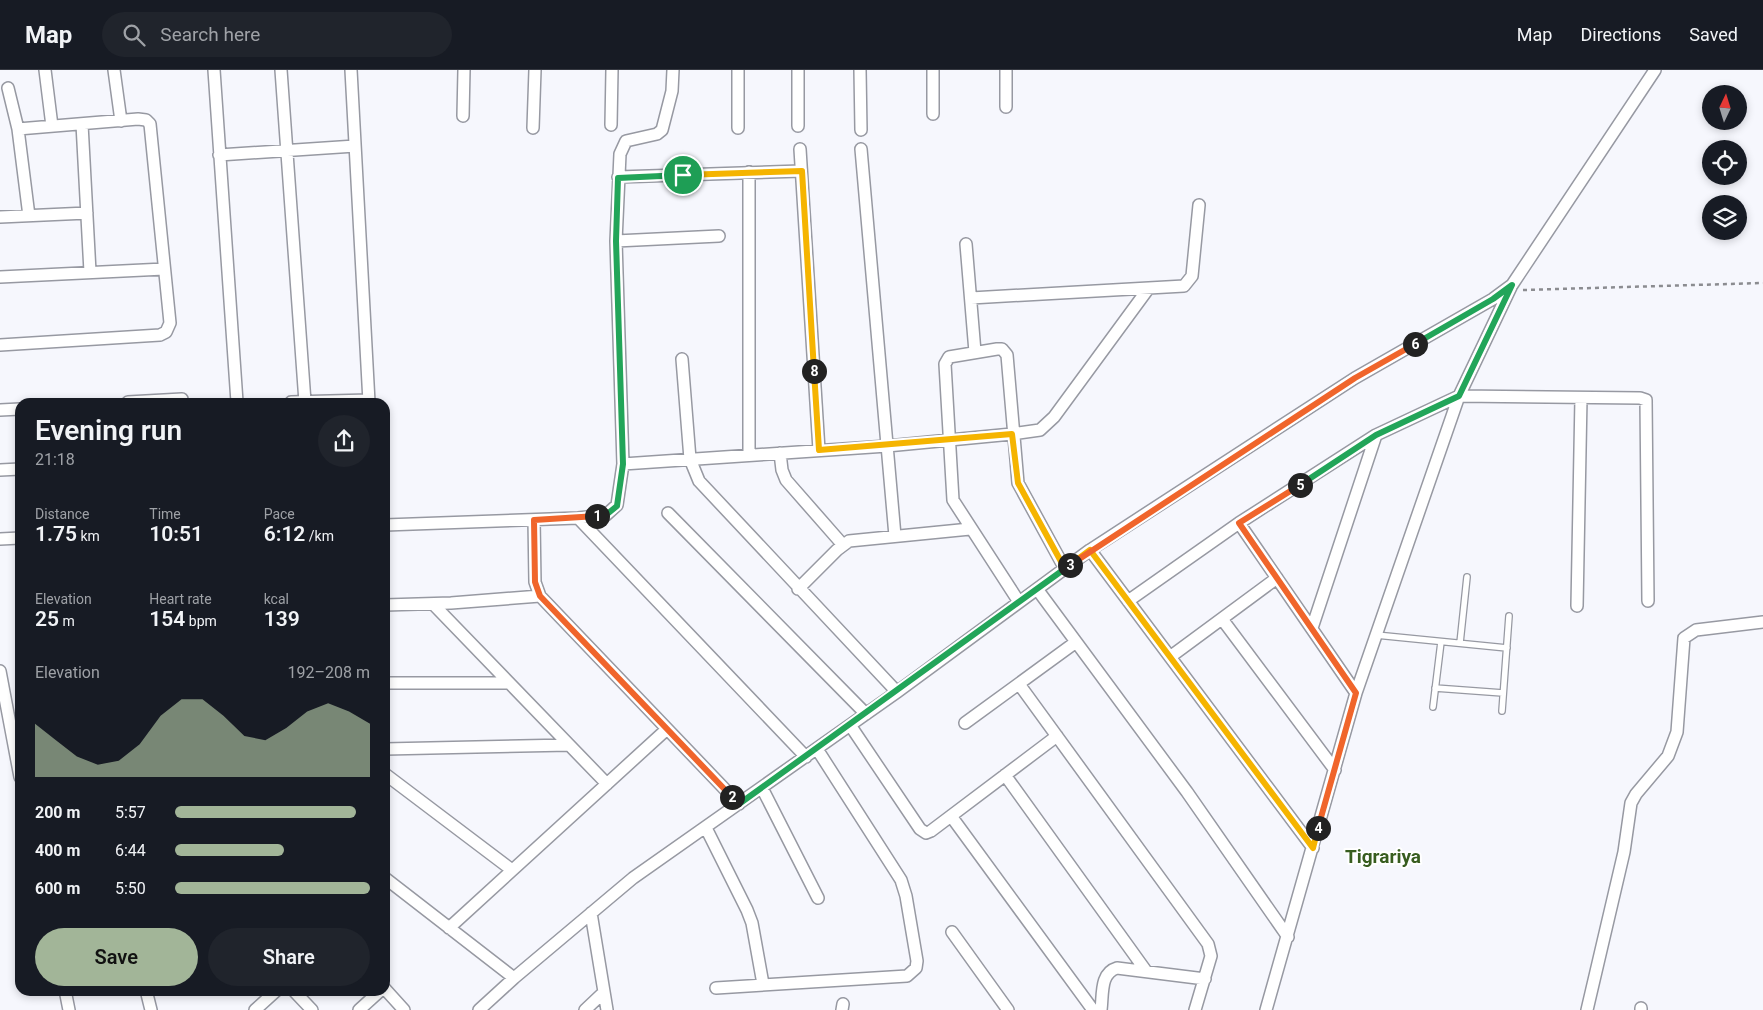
<!DOCTYPE html>
<html lang="en">
<head>
<meta charset="utf-8">
<style>
	:root { --surface:#171b24; --page:#20242c; --text:#f1f3f6; --muted:#9ea1a6; --line:#363941; --accent:#a2b598 }
	body { margin:0; font-family:Roboto,sans-serif; background:var(--page); color:var(--text); height:100vh; display:flex; flex-direction:column; font-size:19px; white-space:nowrap }
	* { box-sizing:border-box; margin:0 }
	p { font-size:16px; color:var(--muted) }
	.icon { flex:none; width:28px; height:28px; fill:none; stroke:currentColor; stroke-width:2; stroke-linecap:round; stroke-linejoin:round }
	.map { position:relative; flex:1; overflow:hidden }
	.drawer { position:absolute; left:15px; top:328px; width:375px; height:598px; display:flex; flex-direction:column; background:var(--surface); border-radius:15px; box-shadow:0 2px 8px #0003 }
	.drawer>* { flex:none }
	.needle { width:32px; rotate:4deg }
	.tools { position:absolute; left:1702px; top:15px; display:grid; gap:10px }
	.tools a { display:grid; place-items:center; width:45px; height:45px; border-radius:50%; background:var(--surface); box-shadow:0 2px 8px #0003; font-size:25px }
	.pin { position:absolute; display:grid; place-items:center; width:42px; height:42px; color:#fff; margin:-21px; border:2px solid #fff; border-radius:50%; box-shadow:0 1px 5px #0007 }
	.km { position:absolute; width:25px; height:25px; margin:-12px; border-radius:50%; background:#222; color:#fff; font-size:14px; line-height:25px; text-align:center }
	.round { display:grid; place-items:center; flex:none; width:52px; height:52px; border-radius:26px; background:var(--page) }
	.head { display:flex; align-items:center; justify-content:space-between; height:85px; padding:0 20px }
	h1 { font-size:28px; font-weight:600; line-height:38px }
	.stats { display:grid; grid-template-columns:repeat(3,1fr); gap:8px; height:85px; padding:5px 20px }
	.stats div { display:grid; align-content:center }
	.stats b { font-size:21px; font-weight:600 }
	.stats small { font-size:14px; font-weight:400 }
	.stats p { font-size:14px }
	.chart { height:140px; padding:10px 20px }
	.chart p { display:flex; justify-content:space-between }
	.chart svg { width:100%; height:90px; margin-top:5px; fill:var(--accent); opacity:.7 }
	.action { display:flex; gap:10px; margin-top:auto; padding:10px 20px }
	.action a { flex:1; height:58px; border-radius:30px; background:var(--accent); color:#111; font-size:20px; font-weight:600; line-height:58px; text-align:center }
	.action a+a { background:var(--page); color:var(--text) }
	ul { padding:0 20px; list-style:none; font-size:16px }
	li { display:grid; grid-template-columns:80px 60px 1fr; align-items:center; height:38px }
	li i { height:12px; border-radius:6px; background:var(--accent) }
	header { display:flex; align-items:center; gap:30px; box-sizing:border-box; height:70px; padding:0 25px; background:var(--surface); border-bottom:1px solid var(--line) }
	header strong { font-size:24px }
	nav { display:flex; gap:28px; margin-inline-start:auto; font-size:18px }
	.search { width:350px; height:45px; background:var(--page); display:flex; align-items:center; gap:12px; box-sizing:border-box; padding:0 18px; border-radius:28px; color:var(--muted); font-size:19px }
	.map>svg:first-child { display:block }
</style>
</head>
<body>
<header>
<strong>Map</strong>
<div class="search"><svg class="icon" aria-label="search" viewBox="0 0 24 24"><circle cx="10" cy="10" r="6"/><path d="M15 15l6 6"/></svg>Search here</div>
<nav><a>Map</a><a>Directions</a><a>Saved</a></nav>
</header>
<div class="map">
<svg width="1763" height="940" viewBox="0 0 1763 940">
	<rect width="100%" height="100%" fill="#f6f7fd"/>
	<g fill="none" stroke-linecap="round" stroke-linejoin="round">
		<g stroke="#9799a2" stroke-width="8">
			<path id="service" d="M1376,565L1507,578
				M1460,573L1467,507
				M1435,618L1503,623
				M1433,637L1441,572
				M1502,641L1509,546"/>
		</g>
		<g stroke="#9799a2" stroke-width="14">
			<path id="minor" d="M45,0L52,56
				M114,0L121,51
				M214,0L237,332
				M281,0L305,332
				M351,0L369,332
				M738,0V58
				M860,0L861,60
				M8,18L18,59L29,146
				M1006,37V0
				M933,44V0
				M463,46L464,0
				M82,54L90,202
				M611,55L612,0
				M798,56V0
				M533,58L535,0
				M800,79L819,380
				M861,79L895,466
				M219,85L355,76
				M749,102V385
				M618,107L801,101
				M0,147L87,143
				M616,171L719,166
				M966,174L975,282
				M0,207L164,199
				M971,228L1184,216L1192,206L1199,135
				M0,275L160,265L166,262L170,253L150,54L146,50L138,49L18,59
				M682,289L690,389L699,411L897,622
				M128,332L182,329
				M291,332L369,330
				M0,340L20,339
				M780,383L782,400L786,410L843,475
				M623,394L887,376L1012,364L1040,360L1054,347L1148,219
				M0,400L20,399
				M668,443L866,644
				M578,448L806,687
				M534,450L535,512L540,526L739,734
				M1239,453L1356,623
				M385,455L578,448L606,445L617,435L623,394L616,171L620,84L626,71L657,64L662,60L672,21L673,0
				M0,469L20,468
				M1090,480L1313,778
				M798,519L837,480L849,471L970,459
				M1037,519L1187,722L1288,867
				M1128,531L1239,453L1376,365L1459,326L1640,328L1646,330L1648,531
				M1019,532L953,430L945,294L949,287L997,279H1002L1007,285L1018,413L1065,499
				M433,534L607,714
				M385,535L451,533L540,526
				M1577,536L1581,328
				M1222,549L1335,700
				M1312,558L1376,365
				M1170,587L1277,508
				M0,601L20,707
				M385,613H509
				M1019,614L1208,874L1211,886L1195,940
				M965,653L1076,572
				M850,655L920,759L926,763L931,761L1057,666
				M385,679L569,675
				M385,704L512,800
				M1005,705L1146,901
				M762,718L818,828
				M951,746L1093,940
				M706,758L747,840L752,853L763,914
				M385,808L514,908
				M591,843L607,940
				M449,858L667,659
				M952,862L1008,940
				M716,918L907,906L916,898L917,891L906,826L901,810L817,679
				M385,919L404,940
				M65,920L69,940
				M146,920L151,940
				M293,920L312,940
				M255,940L277,920
				M359,940L381,920
				M479,940L514,908L633,808L897,622L1090,480L1355,308L1493,229L1512,215L1655,0
				M585,940L603,923
				M842,940L843,934
				M1101,940C1103,924 1100,903 1117,898L1205,909
				M1266,940L1356,623L1459,326L1511,217
				M1587,940L1624,782L1631,733L1636,724L1668,686L1677,662L1684,568L1696,560L1763,552
				M1641,940V938"/>
		</g>
		<path stroke="#8b8c90" stroke-width="2.5" stroke-dasharray="4 4" stroke-linecap="butt" d="M1523,220L1763,213"/>
		<use href="#service" stroke="#fff" stroke-width="5.5"/>
		<use href="#minor" stroke="#fff" stroke-width="11"/>
	</g>
	<g fill="none" stroke-linecap="round" stroke-linejoin="round">
		<g stroke="#fff" stroke-width="10">
			<path id="split-1" d="M597,446L606,445L617,436L623,394L616,171L618,108L683,105"/>
		</g>
		<g stroke="#fff" stroke-width="10">
			<path id="split-2" d="M597,446L534,450L535,512L540,526L732,727"/>
		</g>
		<g stroke="#fff" stroke-width="10">
			<path id="split-3" d="M732,727L739,734L1070,495"/>
		</g>
		<g stroke="#fff" stroke-width="10">
			<path id="split-4" d="M1070,495L1090,480L1313,778L1318,758"/>
		</g>
		<g stroke="#fff" stroke-width="10">
			<path id="split-5" d="M1300,415L1239,453L1356,623L1318,758"/>
		</g>
		<g stroke="#fff" stroke-width="10">
			<path id="split-6" d="M1300,415L1376,365L1459,326L1512,215L1493,229L1415,274"/>
		</g>
		<g stroke="#fff" stroke-width="10">
			<path id="split-7" d="M1064,497V499L1355,308L1415,274"/>
		</g>
		<g stroke="#fff" stroke-width="10">
			<path id="split-8" d="M814,301L819,380L1012,364L1018,413L1064,497"/>
		</g>
		<g stroke="#fff" stroke-width="10">
			<path id="split-9" d="M683,105L802,101L814,301"/>
		</g>
		<use href="#split-1" stroke="#22a559" stroke-width="6"/>
		<use href="#split-2" stroke="#f0652b" stroke-width="6"/>
		<use href="#split-3" stroke="#22a559" stroke-width="6"/>
		<use href="#split-4" stroke="#f5b400" stroke-width="6"/>
		<use href="#split-5" stroke="#f0652b" stroke-width="6"/>
		<use href="#split-6" stroke="#22a559" stroke-width="6"/>
		<use href="#split-7" stroke="#f0652b" stroke-width="6"/>
		<use href="#split-8" stroke="#f5b400" stroke-width="6"/>
		<use href="#split-9" stroke="#f5b400" stroke-width="6"/>
	</g>
	<g text-anchor="middle" stroke-width="4" stroke-linejoin="round" paint-order="stroke">
		<g font-size="19" font-weight="bold" fill="#385d1f" stroke="#fff">
			<text x="1383" y="793">Tigrariya</text>
		</g>
	</g>
</svg>
<div class="tools">
<a><svg class="needle" viewBox="-14 -14 28 28"><path d="M0-13l5 13h-10z" fill="#e53935"/><path d="M0 13l5-13h-10z" fill="#9ea1a6"/></svg></a>
<a><svg class="icon" aria-label="locate" viewBox="0 0 24 24"><circle cx="12" cy="12" r="6"/><path d="M12 2v4M12 18v4M2 12h4M18 12h4"/></svg></a>
<a><svg class="icon" aria-label="layers" viewBox="0 0 24 24"><path d="M12 4l9 5-9 5-9-5zM3 14l9 5 9-5"/></svg></a>
</div>
<div class="pin" style="left:683px;top:105px;background:#1e9e55"><svg class="icon" aria-label="arrive" viewBox="0 0 24 24"><path d="M6 21V4h12l-3 4 3 4H6"/></svg></div>
<b class="km" style="left:597px;top:446px">1</b>
<b class="km" style="left:732px;top:727px">2</b>
<b class="km" style="left:1070px;top:495px">3</b>
<b class="km" style="left:1318px;top:758px">4</b>
<b class="km" style="left:1300px;top:415px">5</b>
<b class="km" style="left:1415px;top:274px">6</b>
<b class="km" style="left:814px;top:301px">8</b>
<section class="drawer">
<div class="head"><div><h1>Evening run</h1><p>21:18</p></div><a class="round"><svg class="icon" aria-label="share" viewBox="0 0 24 24"><path d="M12 15V3M7 8l5-5 5 5M5 13v7h14v-7"/></svg></a></div>
<div class="stats">
<div><p>Distance</p><b>1.75<small> km</small></b></div>
<div><p>Time</p><b>10:51</b></div>
<div><p>Pace</p><b>6:12<small> /km</small></b></div>
</div>
<div class="stats">
<div><p>Elevation</p><b>25<small> m</small></b></div>
<div><p>Heart rate</p><b>154<small> bpm</small></b></div>
<div><p>kcal</p><b>139</b></div>
</div>
<div class="chart"><p><span>Elevation</span>192–208 m</p>
<svg viewBox="0 0 160 44" preserveAspectRatio="none"><path d="M0 44V18L10 26L20 34L30 38L40 36L50 28L60 14L70 6L80 6L90 14L100 24L110 26L120 20L130 12L140 8L150 12L160 18V44z"/></svg>
</div>
<ul>
<li><b>200 m</b>5:57<i style="width:93%"></i></li>
<li><b>400 m</b>6:44<i style="width:56%"></i></li>
<li><b>600 m</b>5:50<i style="width:100%"></i></li>
</ul>
<div class="action"><a>Save</a><a>Share</a></div>
</section>
</div>
</body>
</html>
